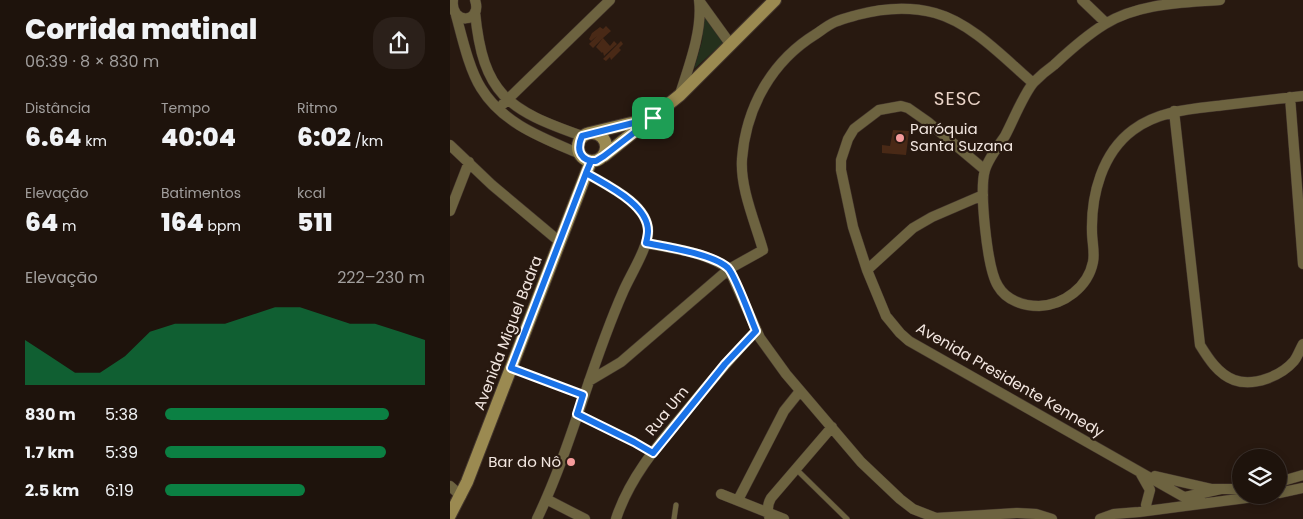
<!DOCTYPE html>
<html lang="pt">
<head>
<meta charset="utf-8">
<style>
	:root { --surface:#1e130c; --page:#2b201a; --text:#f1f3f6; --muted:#a19e9d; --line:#3c322d; --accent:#0b8043 }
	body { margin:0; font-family:Poppins,sans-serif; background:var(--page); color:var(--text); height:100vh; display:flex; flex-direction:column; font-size:19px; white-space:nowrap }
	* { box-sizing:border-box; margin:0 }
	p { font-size:16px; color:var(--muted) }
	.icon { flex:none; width:28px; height:28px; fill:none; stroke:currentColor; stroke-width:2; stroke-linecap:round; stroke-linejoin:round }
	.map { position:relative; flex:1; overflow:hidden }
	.drawer { display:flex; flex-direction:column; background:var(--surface); width:450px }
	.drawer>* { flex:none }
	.controls { position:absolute; left:782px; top:449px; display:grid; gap:10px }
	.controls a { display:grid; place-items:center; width:55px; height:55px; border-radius:50%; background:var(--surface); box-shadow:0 2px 8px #0003,0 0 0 1px var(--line); font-size:25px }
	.pin { position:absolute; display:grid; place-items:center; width:42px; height:42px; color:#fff; margin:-21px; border-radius:10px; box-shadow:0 2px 8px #0006 }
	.round { display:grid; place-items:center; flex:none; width:52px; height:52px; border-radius:20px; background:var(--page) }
	.head { display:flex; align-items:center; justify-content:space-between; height:85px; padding:0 25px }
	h1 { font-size:28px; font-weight:800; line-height:38px }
	.metrics { display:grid; grid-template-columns:repeat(3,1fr); gap:8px; height:85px; padding:5px 25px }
	.metrics div { display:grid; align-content:center }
	.metrics b { font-size:25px; font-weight:800 }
	.metrics small { font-size:14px; font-weight:400 }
	.metrics p { font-size:14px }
	.chart { height:140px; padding:10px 25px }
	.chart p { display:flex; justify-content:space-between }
	.chart svg { width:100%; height:90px; margin-top:5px; fill:var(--accent); opacity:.7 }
	ul { padding:0 25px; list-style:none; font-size:16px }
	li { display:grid; grid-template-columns:80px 60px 1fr; align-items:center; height:38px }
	li i { height:12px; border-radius:6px; background:var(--accent) }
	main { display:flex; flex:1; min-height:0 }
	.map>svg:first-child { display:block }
</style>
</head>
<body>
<main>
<section class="drawer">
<div class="head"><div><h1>Corrida matinal</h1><p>06:39 · 8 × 830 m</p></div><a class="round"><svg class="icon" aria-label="share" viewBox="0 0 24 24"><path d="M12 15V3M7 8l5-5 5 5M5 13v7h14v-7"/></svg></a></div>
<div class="metrics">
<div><p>Distância</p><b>6.64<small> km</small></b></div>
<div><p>Tempo</p><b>40:04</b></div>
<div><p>Ritmo</p><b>6:02<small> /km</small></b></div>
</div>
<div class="metrics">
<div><p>Elevação</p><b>64<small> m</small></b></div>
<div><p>Batimentos</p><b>164<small> bpm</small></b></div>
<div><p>kcal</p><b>511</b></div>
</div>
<div class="chart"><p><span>Elevação</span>222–230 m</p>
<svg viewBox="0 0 160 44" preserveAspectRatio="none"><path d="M0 44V22L10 30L20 38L30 38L40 30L50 18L60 14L70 14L80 14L90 10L100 6L110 6L120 10L130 14L140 14L150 18L160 22V44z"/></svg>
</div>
<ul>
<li><b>830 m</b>5:38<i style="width:86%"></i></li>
<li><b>1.7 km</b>5:39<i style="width:85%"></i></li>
<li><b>2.5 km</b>6:19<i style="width:54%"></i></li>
</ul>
</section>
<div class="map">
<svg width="853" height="519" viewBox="0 0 853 519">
	<rect width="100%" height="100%" fill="#281910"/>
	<path fill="#24301c" d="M254,15L274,42L244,69L252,41Z"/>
	<path fill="#492916" d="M156,26L161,31L153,38L160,46L164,41L167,44L154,56L153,52L152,53L146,47L153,38L143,48L139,44L147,36L141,41L139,39L142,33L150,27L153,29Z
		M171,41L173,44L169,48L171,50L161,60L160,57L156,61L153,59Z
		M443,130L459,131L456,155L432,153V145L440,146Z"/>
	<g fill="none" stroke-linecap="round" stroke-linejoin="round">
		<g stroke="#44362d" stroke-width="6">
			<path id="lane" d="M61,369L133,395
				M128,414L184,442L202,453
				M346,469L397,519
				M224,519L226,505"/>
		</g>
		<g stroke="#44362d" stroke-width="11">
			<path id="street" d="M3,0C0,25 33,24 25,0
				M632,0L656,23
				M770,0C732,3 689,3 655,24C637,35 620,50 604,65C597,70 590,76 584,82C574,93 563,121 555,136C549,145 538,159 535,170C529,189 537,269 548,286C556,300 573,306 589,306C614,305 638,287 643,262C645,253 642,241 642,232C641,195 652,153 683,130C710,110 743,109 775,105C801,102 827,99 853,96
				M250,2L281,45
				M25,12C33,95 58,110 132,136
				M6,15C12,37 19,69 31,88C53,124 93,138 130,154
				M230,94C239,66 253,29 249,0
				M840,97L853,264
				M53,104L160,0
				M724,111L750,345C758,358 768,374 784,380C804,387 831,376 844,361C848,356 850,349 853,344
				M0,145L42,185L110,242
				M535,170L478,122L458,108L451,106L429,110L404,129L398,139L391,160V170L403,227L417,270L436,316L450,333L459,341L734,497L754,503
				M0,211L19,162
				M196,243C224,249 256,252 279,269L310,338L336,374L411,462L450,499L463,509L486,518L567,513L586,514L602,519
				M417,270L463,228L482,217L533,195
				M139,381L171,362L279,269L313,250C305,222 290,188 292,159C296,107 322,61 366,34C372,30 378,25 385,22C392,19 400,17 407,15C433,8 459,6 485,13C522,23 555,59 583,83
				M691,474L700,490L696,505
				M705,476L762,489H791
				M829,482L853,475
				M0,486L11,496
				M829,493L853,488
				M271,494L334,519
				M735,497L771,489
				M96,499L135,519
				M288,500L334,411L350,391
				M87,519C122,446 140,366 173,292C179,277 200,245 198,229C196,203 156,185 136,173
				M166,519C179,479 206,447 232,416C256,387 280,358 306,331
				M320,519C317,512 317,505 321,498L382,427
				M650,519L664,514L689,512L819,495"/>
		</g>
		<g stroke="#44362d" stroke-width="14">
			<path id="secondary" d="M140,133L198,119
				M128 147a14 14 0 1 1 28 0a14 14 0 1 1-28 0Z
				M154,156L230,95L325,0
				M0,515L17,482L141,161"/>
		</g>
		<use href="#lane" stroke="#6d6340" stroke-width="5"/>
		<use href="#street" stroke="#6d6340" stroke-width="10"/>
		<use href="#secondary" stroke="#9b8a51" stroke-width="12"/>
	</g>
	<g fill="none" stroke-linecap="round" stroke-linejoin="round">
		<g stroke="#fff" stroke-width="10">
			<path id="route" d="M203,118L154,156L146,161H141L136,173L61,368L133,395L127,414L184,442L203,453L275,364L306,331C301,319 285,275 278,268C263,254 217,247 196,243C197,239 198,235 198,231C198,204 156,185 136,173L141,161C128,158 127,147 132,136L203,118"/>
		</g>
		<use href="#route" stroke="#1a73e8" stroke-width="6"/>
	</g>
	<g fill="#f59b9b" stroke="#281910" stroke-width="2">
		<circle cx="450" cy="138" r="5"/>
		<circle cx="121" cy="462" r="5"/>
	</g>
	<g text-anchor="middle" stroke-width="4.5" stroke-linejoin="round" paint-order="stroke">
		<g font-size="15" fill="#f2e6e0" stroke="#281910" text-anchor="start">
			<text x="460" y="134">Paróquia<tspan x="460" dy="17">Santa Suzana</tspan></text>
			<text x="111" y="467" text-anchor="end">Bar do Nô</text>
		</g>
		<g font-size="15" fill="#f2e6e0" stroke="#281910">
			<text transform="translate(58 333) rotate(-69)" y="5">Avenida Miguel Badra</text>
			<text transform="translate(560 380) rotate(30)" y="5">Avenida Presidente Kennedy</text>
			<text transform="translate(217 411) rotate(-51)" y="5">Rua Um</text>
		</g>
		<g font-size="18" letter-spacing="1" fill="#ebd4c8" stroke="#281910">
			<text x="508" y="105">SESC</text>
		</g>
	</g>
</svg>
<div class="controls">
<a><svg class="icon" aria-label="layers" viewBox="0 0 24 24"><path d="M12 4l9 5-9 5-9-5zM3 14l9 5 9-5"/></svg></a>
</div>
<div class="pin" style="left:203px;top:118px;background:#1e9e55"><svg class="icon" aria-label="arrive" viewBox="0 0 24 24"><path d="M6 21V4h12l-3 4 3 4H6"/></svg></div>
</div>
</main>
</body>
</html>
